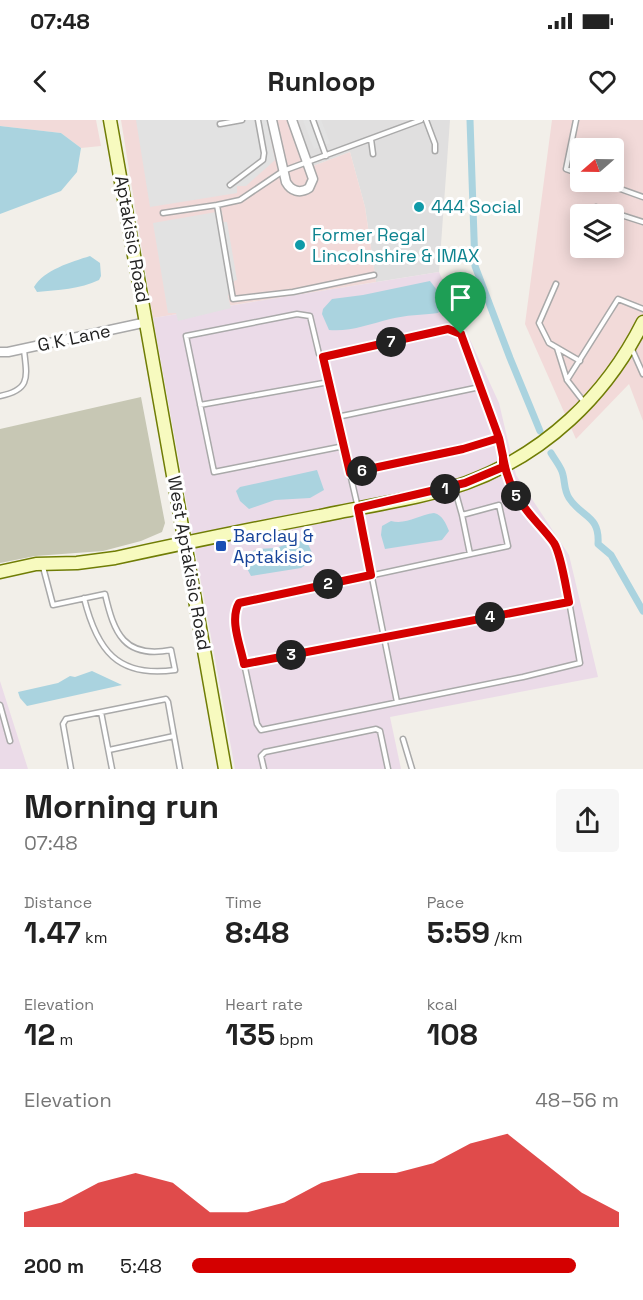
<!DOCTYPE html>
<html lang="en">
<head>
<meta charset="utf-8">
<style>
	:root { --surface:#fff; --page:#f6f6f6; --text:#222; --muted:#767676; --accent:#d40000 }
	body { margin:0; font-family:"Space Grotesk",sans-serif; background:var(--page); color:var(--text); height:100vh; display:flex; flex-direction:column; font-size:22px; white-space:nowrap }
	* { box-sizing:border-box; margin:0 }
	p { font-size:20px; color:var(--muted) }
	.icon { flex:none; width:33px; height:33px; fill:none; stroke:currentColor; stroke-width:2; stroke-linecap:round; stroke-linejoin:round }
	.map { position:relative; height:649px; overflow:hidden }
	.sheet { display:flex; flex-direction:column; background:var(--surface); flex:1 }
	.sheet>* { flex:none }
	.needle { width:39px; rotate:250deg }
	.controls { position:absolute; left:570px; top:18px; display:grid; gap:12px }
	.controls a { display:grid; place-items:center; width:54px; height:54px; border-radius:6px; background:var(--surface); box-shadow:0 3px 15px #0003; font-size:30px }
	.pin { position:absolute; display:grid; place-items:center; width:51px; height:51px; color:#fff; margin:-62px -26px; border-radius:50% 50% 50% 0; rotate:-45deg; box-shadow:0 0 6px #0007 }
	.pin .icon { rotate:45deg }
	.km { position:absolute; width:30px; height:30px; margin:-15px; border-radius:50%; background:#222; color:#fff; font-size:16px; line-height:30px; text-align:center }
	.round { display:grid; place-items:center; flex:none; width:63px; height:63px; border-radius:6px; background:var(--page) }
	.summary { display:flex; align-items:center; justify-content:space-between; height:102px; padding:0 24px }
	h1 { font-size:33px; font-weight:800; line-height:45px }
	.metrics { display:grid; grid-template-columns:repeat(3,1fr); gap:9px; height:102px; padding:6px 24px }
	.metrics div { display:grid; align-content:center }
	.metrics b { font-size:30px; font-weight:800 }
	.metrics small { font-size:16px; font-weight:400 }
	.metrics p { font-size:16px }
	.chart { height:168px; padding:12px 24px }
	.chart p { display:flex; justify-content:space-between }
	.chart svg { width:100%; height:108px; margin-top:6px; fill:var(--accent); opacity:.7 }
	ul { padding:0 24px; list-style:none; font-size:20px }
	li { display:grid; grid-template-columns:96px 72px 1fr; align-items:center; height:45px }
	li i { height:15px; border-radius:8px; background:var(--accent) }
	.status { display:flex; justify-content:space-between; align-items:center; height:42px; padding:0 30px; background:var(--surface); direction:ltr }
	.status svg { height:16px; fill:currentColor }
	header { display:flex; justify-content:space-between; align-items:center; height:78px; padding:0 24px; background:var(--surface); font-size:27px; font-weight:800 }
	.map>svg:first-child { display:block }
</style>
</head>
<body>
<div class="status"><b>07:48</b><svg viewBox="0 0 49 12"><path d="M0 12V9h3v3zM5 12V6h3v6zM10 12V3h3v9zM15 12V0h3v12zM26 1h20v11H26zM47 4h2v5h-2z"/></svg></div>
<header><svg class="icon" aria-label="back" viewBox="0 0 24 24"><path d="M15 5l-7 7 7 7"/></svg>Runloop<svg class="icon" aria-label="heart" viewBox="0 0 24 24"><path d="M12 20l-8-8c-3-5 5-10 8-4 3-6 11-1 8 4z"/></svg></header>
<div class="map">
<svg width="643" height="649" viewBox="0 0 643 649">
	<rect width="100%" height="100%" fill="#f2efe9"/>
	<path fill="#e0dfdf" d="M297,0H450L439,152L376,162L365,87L350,32L313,46Z"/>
	<path fill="#f2dad9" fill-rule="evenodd" d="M0,0H96L101,26L81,28L61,13L0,6Z
		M121,0H297L313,46L350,32L365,87L376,162L153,198Z
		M552,0H643V301L629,264L576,319L525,204ZM580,28H614V62H580ZM580,94H614V128H580Z"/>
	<path fill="#ebdbe8" d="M439,152L499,283L516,355L569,435L598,557L390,597L401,649H235L153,198Z
		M0,561L28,649H0Z"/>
	<path fill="#c7c7b4" d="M141,277L165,403L162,412L141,421L103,431L35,436L0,443V309Z"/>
	<path fill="#e2e2e2" d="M136,0H267L275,40L246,66H237V73L150,87Z
		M303,0H321L330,23L314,29Z
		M222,91L223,102H227L237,160L234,161L228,176L231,188L178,201L176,193H168L153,103Z"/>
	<path fill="#aad3df" d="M0,6L61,13L81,28L77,52L61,71L0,94Z
		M90,136L100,143L101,156L99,160C80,169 58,170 37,172L34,167C44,150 71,142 90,136Z
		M430,161L444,179L442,188L438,193C422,195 406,195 390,199C370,204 350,212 329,210L322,194L323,189L332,179L363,175Z
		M317,350L324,370L310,378L275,380L249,389L240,381L236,371L240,367Z
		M434,393C443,395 446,404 449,411L442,420L385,429L381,415L382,406L391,401C406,405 419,395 434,393Z
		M298,421L307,422L315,439L301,448L251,456L243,441L247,433L258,429L275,428Z
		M92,551L122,565L27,586L20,578L18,572L58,563L70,556L75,557Z"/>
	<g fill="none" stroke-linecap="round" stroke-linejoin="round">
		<path stroke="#aad3df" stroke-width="7" d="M470,0L475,146L510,238L540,311
			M551,333C555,340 562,348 563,355C565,363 564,370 569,378C582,398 600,395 598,424L611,435L643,491"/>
		<g stroke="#a9a9a9" stroke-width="7">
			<path id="lane" d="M313,0L326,36
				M426,0L435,24V31
				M576,0L566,49L580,54
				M220,4L242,0
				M371,19L373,34
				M601,62L643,77
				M230,65L263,40L264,33L258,0
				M163,93L217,85
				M591,94L593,89L596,87L643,102
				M578,133L580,125
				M374,155L293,172L233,179L217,85L240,80L283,51L421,0
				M556,164L539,203L549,223L580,241
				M631,227L643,254
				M557,228L567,260L584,282
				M324,237L448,209L461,214L480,267
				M567,260L618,179L643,189
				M0,276C31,270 27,257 24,230
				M200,285L329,262
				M337,297L480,267L499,318L503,336V347L515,373L529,396L555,425L566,464L580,543L523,557L261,610L257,604L235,501V490L239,484L508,426L499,385L462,395L455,370
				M344,326L214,352L186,216L297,194L310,196L319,234L323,237L358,388L397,582
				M350,353L463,329L499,318
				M462,395L470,434
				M43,447L53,485L105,474C114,513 124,539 171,530L175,550C117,558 97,530 84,478
				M244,544L569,482
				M0,585L10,621
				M101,592L112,649
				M403,619L412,649
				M109,630L174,616L180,649
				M71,649L63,604L66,599L166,579L168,582L174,616
				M264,649L261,636L265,632L376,609L380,611L388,649"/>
		</g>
		<g stroke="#a9a9a9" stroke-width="11">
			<path id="street" d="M272,0L286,62C291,71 300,74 309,68L313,59L292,0
				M0,232H8L147,202"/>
		</g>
		<g stroke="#707d05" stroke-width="15">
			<path id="secondary" d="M110,0L225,649
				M0,452L36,444L77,443L115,438C183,423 252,409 320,396C366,386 423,378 466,363C545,334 606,276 643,202"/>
		</g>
		<use href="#lane" stroke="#fff" stroke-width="4"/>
		<use href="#street" stroke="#fff" stroke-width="8"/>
		<use href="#secondary" stroke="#f7fabf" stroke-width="12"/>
	</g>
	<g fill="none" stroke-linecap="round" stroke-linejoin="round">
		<g stroke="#fff" stroke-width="12">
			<path id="route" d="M461,214L499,318L503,336V347L465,363L358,388L371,455L239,483C229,500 241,527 244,544L569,482C566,468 561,434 554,423C541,405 525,393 514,371C504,352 504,338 499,318L463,329L350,353L323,237L448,209L461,214"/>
		</g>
		<use href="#route" stroke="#d40000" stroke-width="8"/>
	</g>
	<g fill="#0f9aa8" stroke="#fff" stroke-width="2">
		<circle cx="419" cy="87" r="6"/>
		<circle cx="300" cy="125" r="6"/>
	</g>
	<rect fill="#1a4fb4" stroke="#fff" stroke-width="2" x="215" y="420" width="12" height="12" rx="3"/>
	<g text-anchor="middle" stroke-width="6" stroke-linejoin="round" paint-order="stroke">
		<g font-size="18" fill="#0d838f" stroke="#fff" text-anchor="start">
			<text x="431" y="93">444 Social</text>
			<text x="312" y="121">Former Regal<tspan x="312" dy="21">Lincolnshire &amp; IMAX</tspan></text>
		</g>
		<g font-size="18" fill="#222" stroke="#fff">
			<text transform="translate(132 119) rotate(80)" y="6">Aptakisic Road</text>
			<text transform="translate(74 218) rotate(-12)" y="6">G K Lane</text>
			<text transform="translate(189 443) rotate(80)" y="6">West Aptakisic Road</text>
		</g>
		<g font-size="18" fill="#164399" stroke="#fff" text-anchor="start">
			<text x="233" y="422">Barclay &amp;<tspan x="233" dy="21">Aptakisic</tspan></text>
		</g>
	</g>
</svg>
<div class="controls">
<a><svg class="needle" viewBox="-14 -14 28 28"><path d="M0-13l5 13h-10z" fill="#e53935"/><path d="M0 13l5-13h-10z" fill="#767676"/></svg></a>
<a><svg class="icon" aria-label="layers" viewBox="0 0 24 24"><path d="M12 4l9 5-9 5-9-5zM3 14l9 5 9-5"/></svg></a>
</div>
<div class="pin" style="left:461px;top:214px;background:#1e9e55"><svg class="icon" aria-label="arrive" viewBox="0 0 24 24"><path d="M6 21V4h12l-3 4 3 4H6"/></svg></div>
<b class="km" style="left:445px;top:369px">1</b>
<b class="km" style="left:328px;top:464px">2</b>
<b class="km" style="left:291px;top:535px">3</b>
<b class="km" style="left:490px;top:497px">4</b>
<b class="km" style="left:516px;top:376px">5</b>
<b class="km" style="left:362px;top:351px">6</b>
<b class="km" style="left:391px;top:222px">7</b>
</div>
<section class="sheet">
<div class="summary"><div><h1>Morning run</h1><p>07:48</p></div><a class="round"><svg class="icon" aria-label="share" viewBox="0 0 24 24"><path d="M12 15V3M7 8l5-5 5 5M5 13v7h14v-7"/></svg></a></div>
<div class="metrics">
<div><p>Distance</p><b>1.47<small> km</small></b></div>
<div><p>Time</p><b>8:48</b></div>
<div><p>Pace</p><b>5:59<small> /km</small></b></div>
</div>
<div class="metrics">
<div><p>Elevation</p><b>12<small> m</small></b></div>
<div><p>Heart rate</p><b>135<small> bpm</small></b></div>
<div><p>kcal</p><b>108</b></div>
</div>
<div class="chart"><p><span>Elevation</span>48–56 m</p>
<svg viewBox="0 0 160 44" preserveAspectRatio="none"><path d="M0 44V38L10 34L20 26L30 22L40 26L50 38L60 38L70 34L80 26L90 22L100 22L110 18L120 10L130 6L140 18L150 30L160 38V44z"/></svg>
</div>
<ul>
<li><b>200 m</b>5:48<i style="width:90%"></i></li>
</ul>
</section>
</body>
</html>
